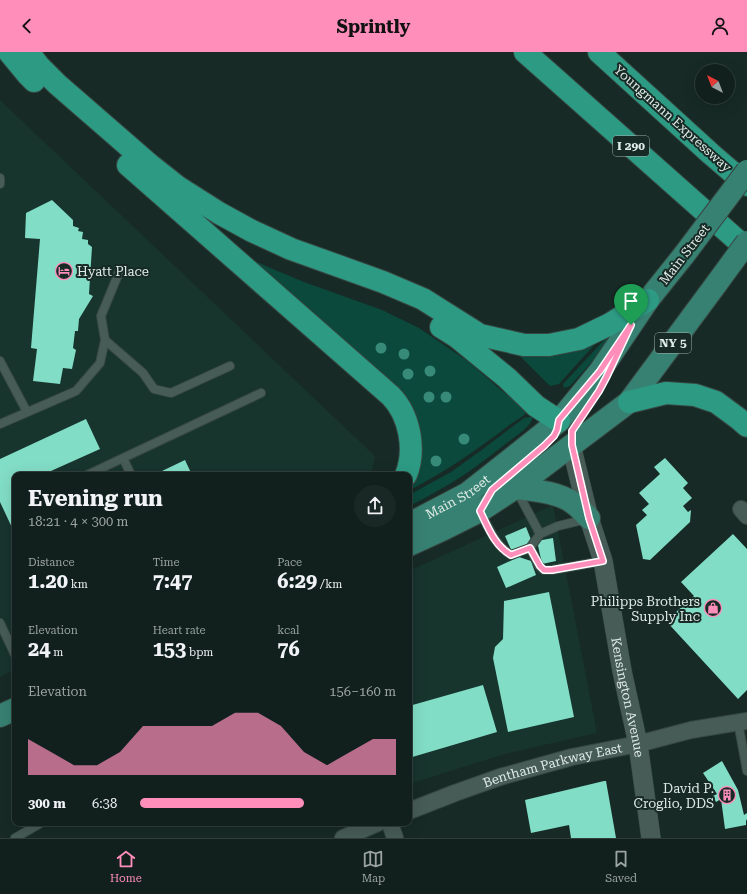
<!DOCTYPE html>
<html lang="en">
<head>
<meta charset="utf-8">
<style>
	:root { --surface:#11201c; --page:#1a2825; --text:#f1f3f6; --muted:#9ca3a3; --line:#303e3b; --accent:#ff8ebb }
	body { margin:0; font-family:"Roboto Serif",serif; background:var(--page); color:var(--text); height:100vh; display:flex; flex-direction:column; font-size:15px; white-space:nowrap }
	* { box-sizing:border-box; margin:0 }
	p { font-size:13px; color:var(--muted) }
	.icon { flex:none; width:22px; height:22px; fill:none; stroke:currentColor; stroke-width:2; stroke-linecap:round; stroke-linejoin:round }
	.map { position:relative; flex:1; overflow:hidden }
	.side { position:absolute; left:12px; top:420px; width:400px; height:354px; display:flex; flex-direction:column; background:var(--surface); border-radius:8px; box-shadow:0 4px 16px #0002,0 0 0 1px var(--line) }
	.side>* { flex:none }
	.needle { width:26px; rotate:318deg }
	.fabs { position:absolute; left:695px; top:12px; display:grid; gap:8px }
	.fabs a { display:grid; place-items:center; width:40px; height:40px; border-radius:50%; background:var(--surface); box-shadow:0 4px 16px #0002,0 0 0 1px var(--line); font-size:20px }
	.pin { position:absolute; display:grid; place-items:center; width:34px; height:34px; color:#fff; margin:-41px -17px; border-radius:50% 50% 50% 0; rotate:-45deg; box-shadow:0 0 4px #0007 }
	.pin .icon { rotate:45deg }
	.round { display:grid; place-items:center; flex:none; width:42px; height:42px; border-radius:21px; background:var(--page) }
	.headline { display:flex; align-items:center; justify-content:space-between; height:68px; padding:0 16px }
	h1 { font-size:22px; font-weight:700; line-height:30px }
	.metrics { display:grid; grid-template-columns:repeat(3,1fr); gap:6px; height:68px; padding:4px 16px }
	.metrics div { display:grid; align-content:center }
	.metrics b { font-size:20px; font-weight:700 }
	.metrics small { font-size:11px; font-weight:400 }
	.metrics p { font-size:11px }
	.chart { height:112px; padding:8px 16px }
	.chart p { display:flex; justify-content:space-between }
	.chart svg { width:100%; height:72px; margin-top:4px; fill:var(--accent); opacity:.7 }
	ul { padding:0 16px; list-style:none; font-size:13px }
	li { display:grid; grid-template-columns:64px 48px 1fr; align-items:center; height:30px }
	li i { height:10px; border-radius:5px; background:var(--accent) }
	header { display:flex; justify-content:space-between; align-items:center; height:52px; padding:0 16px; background:var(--accent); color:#111; font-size:18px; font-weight:700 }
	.tabs { display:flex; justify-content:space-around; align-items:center; height:56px; border-top:1px solid var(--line); background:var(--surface); font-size:11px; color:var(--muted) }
	.tabs a { display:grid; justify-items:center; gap:2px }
	.tabs .selected { color:var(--accent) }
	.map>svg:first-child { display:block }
</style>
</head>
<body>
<header><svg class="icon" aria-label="back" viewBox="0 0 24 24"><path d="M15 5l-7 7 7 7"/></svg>Sprintly<svg class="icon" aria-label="person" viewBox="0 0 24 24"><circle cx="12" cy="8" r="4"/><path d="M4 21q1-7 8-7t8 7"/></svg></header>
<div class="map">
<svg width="747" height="786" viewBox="0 0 747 786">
	<rect width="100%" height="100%" fill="#172a25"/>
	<path fill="#17342d" d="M0,48L375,404L371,423H15V617L0,625Z
		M553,453L597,681L505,702L409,732V519Z"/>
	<path fill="#0b493c" d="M243,204L275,218L304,230L382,258L419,276L469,310L502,339L528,356C527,358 527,360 525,362C524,364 511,371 508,374C477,398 445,420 410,438L409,437V360Z
		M614,274L608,292L570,334L564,336L563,332L607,285Z
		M605,281L559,332L550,334L518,302Z
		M529,365H533C530,375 520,381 512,387C489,405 465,424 439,438C429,444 419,449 409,454V443L451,420L483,397L524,366Z"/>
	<path fill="#82ddc6" d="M52,148L73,168V174L79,176L78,179L83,180L82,187L88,188V192L92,195L89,242L93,244L79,267L78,279H75L73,296L76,298L72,317L63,316L60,332L33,329L37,297L31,296L40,187L25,186L26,161Z
		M86,367L100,397L42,423H15V482L0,450V407Z
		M665,406L688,431L683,436L692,446L683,454L688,460L691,458L690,470L650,508L643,507L636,473L647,463L642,458L649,452L639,441L660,422L654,415Z
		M185,408L192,423H164L162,419Z
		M526,475L532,490L512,500L505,484Z
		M733,482L747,497V638L738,647L666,569L694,544L681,530Z
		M553,486L556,509L542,512L537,489Z
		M519,505L531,509L536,523L506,536L497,515Z
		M549,540L574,665L508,680L493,606L495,595L503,587L504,549Z
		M483,633L497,680L409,706V654Z
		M722,709L738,738L744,763L747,761V767L746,769V773L725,777L721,747L716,750L713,744L717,742L703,721Z
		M604,729H606L616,786H571L569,773L531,781L525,748Z"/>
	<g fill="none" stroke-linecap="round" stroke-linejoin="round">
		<g stroke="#374742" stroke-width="10">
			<path id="service" d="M0,126V132
				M120,218L101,264L105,288L143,321L154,337L171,341L230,314
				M0,309L27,360
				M0,372L76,339L100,311L105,288
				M123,406L131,423
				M87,423L261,341
				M517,439L540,482
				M480,460C489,476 495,493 511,503L530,496
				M587,467L558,474L540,482L530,496L539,514L544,518H552L603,509
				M0,571L15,603
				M738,670L747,719
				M15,786L41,771"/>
		</g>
		<g stroke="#374742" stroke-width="18">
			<g id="minor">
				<path d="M741,457L747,464"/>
				<path id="s1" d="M409,759L455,741L500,725L572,705L638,692L691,678L747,669"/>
				<path d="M390,771L395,786"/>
				<path d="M343,786L378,771"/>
			</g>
		</g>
		<g stroke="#374742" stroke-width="20">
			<g id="tertiary">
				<path id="s2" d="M571,393L589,466L603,509L622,619L638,692L651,786"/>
			</g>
		</g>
		<g stroke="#374742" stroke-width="24">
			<g id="primary">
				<path d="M515,436C532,438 559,440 573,451C579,455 584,461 589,466"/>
				<path id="s3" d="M409,472L468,441L559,369L600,319L648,248L684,203"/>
				<path d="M409,493L444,477L480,459L515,436L629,350L717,231"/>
				<path d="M0,664L15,657"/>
			</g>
		</g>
		<g stroke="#374742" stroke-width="24">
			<path id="motorway" d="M9,0L28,23L34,29
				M28,0L39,14L57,32L149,112L178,135L219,161L252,179L291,197L383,230L423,247L480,283L524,293H549L579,287L610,272L648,248
				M525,0L747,197
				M599,0L711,102L747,133
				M128,113L391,344C410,364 416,398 406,423
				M441,275L457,285L507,326L536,354L559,369
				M629,350L666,341L695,343L716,350L739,367L747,374"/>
		</g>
		<use href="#service" stroke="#475c56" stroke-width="8"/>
		<use href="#minor" stroke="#475c56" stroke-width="16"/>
		<use href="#tertiary" stroke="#475c56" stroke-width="19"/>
		<use href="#primary" stroke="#378172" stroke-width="22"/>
		<use href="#motorway" stroke="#2d9a84" stroke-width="22"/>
		<g stroke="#374742" stroke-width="24" stroke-linecap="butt">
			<path id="primary-bridge" d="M684,203L747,119
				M717,231L747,190"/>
		</g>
		<use href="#primary-bridge" stroke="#378172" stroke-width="22"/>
	</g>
	<g fill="#388a78">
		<circle cx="381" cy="296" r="5.5"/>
		<circle cx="404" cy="302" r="5.5"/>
		<circle cx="430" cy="319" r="5.5"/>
		<circle cx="408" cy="322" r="5.5"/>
		<circle cx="429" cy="345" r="5.5"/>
		<circle cx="446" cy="345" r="5.5"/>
		<circle cx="464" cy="387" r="5.5"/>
		<circle cx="436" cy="409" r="5.5"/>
	</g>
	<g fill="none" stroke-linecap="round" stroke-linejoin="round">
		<g stroke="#fff" stroke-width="8">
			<path id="route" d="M631,273L607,324L599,339L572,379V393L589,466L603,509L552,518H544L540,514L530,496L511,503C494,493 488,475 480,459L492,438L544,394L554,384L557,378L559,368L600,319Z"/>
		</g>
		<use href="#route" stroke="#ff8ebb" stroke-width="5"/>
	</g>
	<defs>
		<g id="hotel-ring" transform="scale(0.9)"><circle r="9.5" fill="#172a25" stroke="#ff8ebb" stroke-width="1.5"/><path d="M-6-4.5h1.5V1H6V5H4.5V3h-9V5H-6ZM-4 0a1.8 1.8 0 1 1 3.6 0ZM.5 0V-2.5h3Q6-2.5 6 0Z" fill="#ff8ebb"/></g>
		<g id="shop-ring" transform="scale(0.9)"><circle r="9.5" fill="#172a25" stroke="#ff8ebb" stroke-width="1.5"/><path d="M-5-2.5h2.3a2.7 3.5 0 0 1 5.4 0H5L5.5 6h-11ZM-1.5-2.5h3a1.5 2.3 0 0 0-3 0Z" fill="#ff8ebb"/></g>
		<g id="building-ring" transform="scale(0.9)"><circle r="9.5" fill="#172a25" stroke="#ff8ebb" stroke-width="1.5"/><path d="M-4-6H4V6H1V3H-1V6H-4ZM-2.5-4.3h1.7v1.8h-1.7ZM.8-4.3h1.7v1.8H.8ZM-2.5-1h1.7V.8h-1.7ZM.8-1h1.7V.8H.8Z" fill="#ff8ebb"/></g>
	</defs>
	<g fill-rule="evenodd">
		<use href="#hotel-ring" x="64" y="219"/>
		<use href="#shop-ring" x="713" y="556"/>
		<use href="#building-ring" x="727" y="743"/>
	</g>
	<g text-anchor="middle" stroke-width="4" stroke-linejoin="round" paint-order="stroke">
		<g fill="#172a25" stroke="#a2b0ac" stroke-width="1">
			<rect x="613" y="84" width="36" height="20" rx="3"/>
			<rect x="655" y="281" width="36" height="20" rx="3"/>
		</g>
		<g font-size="12" font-weight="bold" fill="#deeae6">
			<text x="631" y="98">I 290</text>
			<text x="673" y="295">NY 5</text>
		</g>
		<g font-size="13" fill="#deeae6" stroke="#172a25">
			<text transform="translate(673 66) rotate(42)" y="5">Youngmann Expressway</text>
			<text transform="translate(684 202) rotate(-52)" y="5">Main Street</text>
			<text dy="5" stroke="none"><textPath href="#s3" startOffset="56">Main Street</textPath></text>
			<text dy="5" stroke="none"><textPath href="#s2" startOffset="259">Kensington Avenue</textPath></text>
			<text dy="5" stroke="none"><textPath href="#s1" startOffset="151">Bentham Parkway East</textPath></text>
		</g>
		<g font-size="13" fill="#deeae6" stroke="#172a25" text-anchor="end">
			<text x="77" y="224" text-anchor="start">Hyatt Place</text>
			<text x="700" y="554">Philipps Brothers<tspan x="700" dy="15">Supply Inc</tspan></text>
			<text x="714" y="741">David P.<tspan x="714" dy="15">Croglio, DDS</tspan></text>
		</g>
	</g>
</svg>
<div class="fabs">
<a><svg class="needle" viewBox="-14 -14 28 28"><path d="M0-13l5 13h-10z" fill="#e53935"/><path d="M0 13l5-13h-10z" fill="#9ca3a3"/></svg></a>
</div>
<div class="pin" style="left:631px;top:273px;background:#1e9e55"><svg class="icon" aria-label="arrive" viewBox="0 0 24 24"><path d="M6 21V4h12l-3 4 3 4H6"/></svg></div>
<section class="side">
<div class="headline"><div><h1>Evening run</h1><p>18:21 · 4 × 300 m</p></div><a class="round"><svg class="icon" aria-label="share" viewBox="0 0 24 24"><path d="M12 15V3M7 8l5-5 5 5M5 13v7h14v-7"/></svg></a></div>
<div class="metrics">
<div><p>Distance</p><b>1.20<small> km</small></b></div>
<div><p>Time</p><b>7:47</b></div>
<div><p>Pace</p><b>6:29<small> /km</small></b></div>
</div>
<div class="metrics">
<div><p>Elevation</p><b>24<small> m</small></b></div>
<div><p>Heart rate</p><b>153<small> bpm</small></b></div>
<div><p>kcal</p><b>76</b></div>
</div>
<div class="chart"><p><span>Elevation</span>156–160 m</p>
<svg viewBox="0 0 160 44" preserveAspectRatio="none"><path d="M0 44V22L10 30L20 38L30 38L40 30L50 14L60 14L70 14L80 14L90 6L100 6L110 14L120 30L130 38L140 30L150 22L160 22V44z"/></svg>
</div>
<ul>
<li><b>300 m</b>6:38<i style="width:64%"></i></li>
</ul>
</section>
</div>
<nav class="tabs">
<a class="selected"><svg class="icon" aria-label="home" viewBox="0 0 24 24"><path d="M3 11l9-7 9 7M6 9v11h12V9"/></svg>Home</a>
<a><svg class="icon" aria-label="map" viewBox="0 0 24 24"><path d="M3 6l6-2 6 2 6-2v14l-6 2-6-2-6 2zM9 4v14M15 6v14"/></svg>Map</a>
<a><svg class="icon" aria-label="saved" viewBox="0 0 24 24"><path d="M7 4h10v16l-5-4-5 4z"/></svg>Saved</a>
</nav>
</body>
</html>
